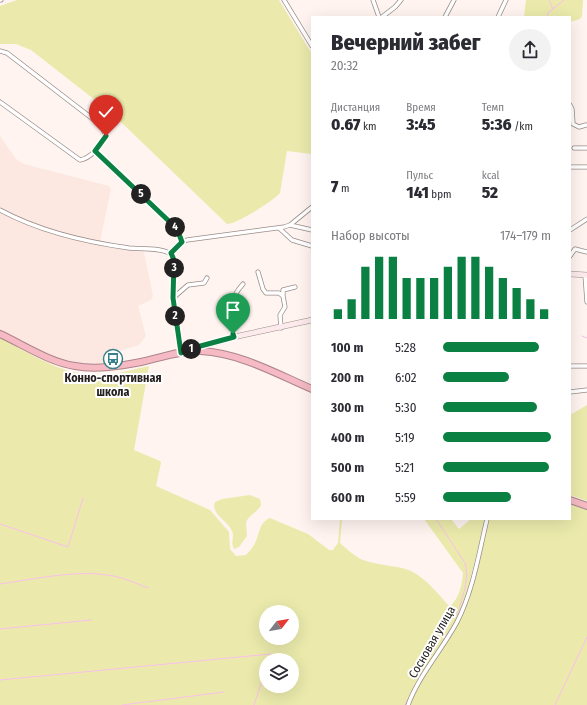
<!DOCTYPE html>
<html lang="ru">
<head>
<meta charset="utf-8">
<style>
	:root { --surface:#fff; --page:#f2f2f3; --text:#2b2b33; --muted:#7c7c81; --accent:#0b8043 }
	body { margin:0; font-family:"Fira Sans Condensed",sans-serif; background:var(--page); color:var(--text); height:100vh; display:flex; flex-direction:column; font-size:15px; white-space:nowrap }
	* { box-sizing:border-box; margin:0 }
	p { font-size:13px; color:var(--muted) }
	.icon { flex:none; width:22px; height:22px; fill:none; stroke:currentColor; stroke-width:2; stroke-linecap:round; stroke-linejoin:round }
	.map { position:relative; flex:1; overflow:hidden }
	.panel { position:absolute; left:311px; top:16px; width:260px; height:504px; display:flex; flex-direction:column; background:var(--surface); border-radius:0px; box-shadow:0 4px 16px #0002 }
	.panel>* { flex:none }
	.needle { width:26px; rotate:59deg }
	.tools { position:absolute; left:259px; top:605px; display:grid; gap:8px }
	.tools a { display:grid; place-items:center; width:40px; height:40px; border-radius:50%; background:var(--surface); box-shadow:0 4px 16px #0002; font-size:20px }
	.pin { position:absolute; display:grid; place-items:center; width:34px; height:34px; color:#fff; margin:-41px -17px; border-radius:50% 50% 50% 0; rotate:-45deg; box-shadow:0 0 4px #0007 }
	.pin .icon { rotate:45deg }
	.km { position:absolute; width:20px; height:20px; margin:-10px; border-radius:50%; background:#222; color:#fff; font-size:11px; line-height:20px; text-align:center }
	.round { display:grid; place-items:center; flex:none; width:42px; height:42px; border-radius:21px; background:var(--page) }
	.headline { display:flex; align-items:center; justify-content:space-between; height:68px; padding:0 20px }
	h1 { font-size:22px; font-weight:800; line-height:30px }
	.stats { display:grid; grid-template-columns:repeat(3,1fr); gap:6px; height:68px; padding:4px 20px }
	.stats div { display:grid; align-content:center }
	.stats b { font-size:17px; font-weight:800 }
	.stats small { font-size:11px; font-weight:400 }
	.stats p { font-size:11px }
	.chart { height:112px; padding:8px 20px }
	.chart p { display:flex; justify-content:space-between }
	.chart svg { width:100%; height:72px; margin-top:4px; stroke:var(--accent); stroke-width:6 }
	ul { padding:0 20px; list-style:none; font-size:13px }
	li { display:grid; grid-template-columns:64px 48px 1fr; align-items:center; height:30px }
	li i { height:10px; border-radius:5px; background:var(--accent) }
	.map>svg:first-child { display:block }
</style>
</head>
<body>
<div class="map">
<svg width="587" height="705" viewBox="0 0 587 705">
	<rect width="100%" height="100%" fill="#fff4f0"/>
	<path fill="#fde8e1" d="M0,136L16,159L24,164L109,186L111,189L101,237V245L104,247L144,252L153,296L151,300L138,306L146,336L139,345L108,354L106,357L107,363L87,364L66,360L49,355L0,330Z"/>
	<path fill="#ebeaac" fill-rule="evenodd" d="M17,0H279L312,54V154L287,151L280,193C273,201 237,224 227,224L123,124L95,100L31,50L16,44H0V6Z
		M526,0H583L582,16L580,19L570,22V17H524Z
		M0,338C31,354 67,378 103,375C119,374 134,369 149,366L134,450L160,461L161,463L156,486L210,510L229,532L230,549L236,556L246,555C249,552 252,548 254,545C260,535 258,523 270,518L308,534L329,550H333L338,543L340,519H342L340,543C348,550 356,558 366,561C381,566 396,565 411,571C427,579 438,594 450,607C459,597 462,587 463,573L424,519H451L459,529L471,519H486L467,591L461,609L455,622L428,666L407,705H0ZM266,612H292V638H266ZM266,660H292V686H266Z
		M587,405V501L570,495V415Z
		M250,495L260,499L261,505C258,512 248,515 246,523C246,526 247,532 247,536L239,547L234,549C230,542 235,537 232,531C228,521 215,517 214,506L215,502L222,499Z
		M570,504L587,510V705H410C421,675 445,651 458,622C474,590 480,554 489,519H570Z"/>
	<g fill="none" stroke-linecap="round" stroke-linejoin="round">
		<path stroke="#f9c0eb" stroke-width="1" d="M549,0L553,9
			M547,17L548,13L564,0
			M582,336L587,338
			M436,519L465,563C470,580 462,598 457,615
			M0,524L68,547L83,498
			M0,584C36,579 77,569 113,576C125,578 137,584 148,588
			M0,629L91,620
			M435,654L452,627
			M0,680L271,654L269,660
			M122,705L224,692
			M254,705L266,669
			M405,705L415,686
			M555,705L587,637"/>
		<g stroke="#998d89" stroke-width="5">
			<path id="street" d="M0,0H1
				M284,0L312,46
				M373,0L379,17
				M382,17L395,7L401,0
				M445,17L454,0
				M498,17L506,0
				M0,51L7,53L102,126L106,137C100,145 92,158 80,160L0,102
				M570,105L572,109L573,124
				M573,124L579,127L586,125
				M574,148H587
				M95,151L173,225L179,234L182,242
				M570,167H587
				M0,210C39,231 85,242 129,248C138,249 168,247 172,256C177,265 172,287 173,299C175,316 176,336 181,353
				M290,225L312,230
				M279,228L292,240L312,246
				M570,230L587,219
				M171,253L182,242L187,240L284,227L290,225L312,207
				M570,256L575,249L587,252
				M258,272L263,289L266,293H279L283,296L285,307L280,315L281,328
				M585,275L587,302
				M283,295V290L295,287
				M173,298L188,285L204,283L207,278
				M234,337C228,317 228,300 243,284
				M570,366H587
				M570,392L587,390
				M408,705C419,675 442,650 457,622C473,591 479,553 487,519"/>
		</g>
		<g stroke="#998d89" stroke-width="6">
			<path id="secondary" d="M570,274L587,275
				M186,351L234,337L312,320"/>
		</g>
		<g stroke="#ac848a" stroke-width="8">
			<path id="highway" d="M0,334C24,345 49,362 75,366C96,370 120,366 141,362C160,358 181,350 201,351C240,353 277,374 312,389
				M570,500L587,506"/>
		</g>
		<use href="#street" stroke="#fff" stroke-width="3.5"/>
		<use href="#secondary" stroke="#fceaed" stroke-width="5"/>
		<use href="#highway" stroke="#f5bac4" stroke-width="6"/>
	</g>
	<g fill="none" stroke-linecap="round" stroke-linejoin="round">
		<g stroke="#fff" stroke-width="8">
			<path id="route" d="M106,136L95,151L173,225L179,234L182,242L171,253L174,260L173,298L181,353L193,348L234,337L233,334"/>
		</g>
		<use href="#route" stroke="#0b8043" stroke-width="5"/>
	</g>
	<defs>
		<g id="bus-ring" transform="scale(1)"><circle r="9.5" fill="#fff" stroke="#39818a" stroke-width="1.5"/><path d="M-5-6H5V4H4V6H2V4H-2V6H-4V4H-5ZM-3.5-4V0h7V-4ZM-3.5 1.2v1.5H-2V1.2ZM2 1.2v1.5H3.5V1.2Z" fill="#39818a"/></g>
	</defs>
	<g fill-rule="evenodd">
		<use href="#bus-ring" x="113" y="359"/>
	</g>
	<g text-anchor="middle" stroke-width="4" stroke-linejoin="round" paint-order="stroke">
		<g font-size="12" font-weight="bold" fill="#25201f" stroke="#fff">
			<text x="113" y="382">Конно-спортивная<tspan x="113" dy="14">школа</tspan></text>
		</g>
		<g font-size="12" fill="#25201f" stroke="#fff">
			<text transform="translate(432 642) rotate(-60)" y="4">Сосновая улица</text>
		</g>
	</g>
</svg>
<div class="tools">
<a><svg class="needle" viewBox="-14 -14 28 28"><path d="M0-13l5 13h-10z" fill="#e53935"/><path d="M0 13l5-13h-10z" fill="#7c7c81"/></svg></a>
<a><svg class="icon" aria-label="layers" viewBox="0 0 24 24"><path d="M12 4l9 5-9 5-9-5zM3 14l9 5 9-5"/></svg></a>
</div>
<div class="pin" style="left:233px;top:334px;background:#1e9e55"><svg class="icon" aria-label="arrive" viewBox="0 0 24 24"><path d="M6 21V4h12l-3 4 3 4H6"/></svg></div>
<div class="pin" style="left:106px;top:136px;background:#d93025"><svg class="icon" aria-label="check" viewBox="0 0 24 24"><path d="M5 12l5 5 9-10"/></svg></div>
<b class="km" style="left:191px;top:349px">1</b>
<b class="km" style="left:175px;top:316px">2</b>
<b class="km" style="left:174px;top:268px">3</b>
<b class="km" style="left:175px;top:227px">4</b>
<b class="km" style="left:141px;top:194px">5</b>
<section class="panel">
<div class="headline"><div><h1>Вечерний забег</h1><p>20:32</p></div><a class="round"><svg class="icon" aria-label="share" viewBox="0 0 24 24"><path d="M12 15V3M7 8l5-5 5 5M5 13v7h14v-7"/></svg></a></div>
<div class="stats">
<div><p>Дистанция</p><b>0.67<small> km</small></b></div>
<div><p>Время</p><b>3:45</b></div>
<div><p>Темп</p><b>5:36<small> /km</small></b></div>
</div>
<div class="stats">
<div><b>7<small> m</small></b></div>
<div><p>Пульс</p><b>141<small> bpm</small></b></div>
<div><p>kcal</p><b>52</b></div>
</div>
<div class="chart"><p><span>Набор высоты</span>174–179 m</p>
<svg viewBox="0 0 160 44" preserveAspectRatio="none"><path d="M5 44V38M15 44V32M25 44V12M35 44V6M45 44V6M55 44V19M65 44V19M75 44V19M85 44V12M95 44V6M105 44V6M115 44V12M125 44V19M135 44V25M145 44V32M155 44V38"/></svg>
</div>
<ul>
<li><b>100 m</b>5:28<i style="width:89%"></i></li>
<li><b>200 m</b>6:02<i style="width:61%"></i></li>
<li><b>300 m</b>5:30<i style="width:87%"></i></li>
<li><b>400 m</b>5:19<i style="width:100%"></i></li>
<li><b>500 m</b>5:21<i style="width:98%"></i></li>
<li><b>600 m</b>5:59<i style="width:63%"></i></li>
</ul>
</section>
</div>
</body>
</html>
